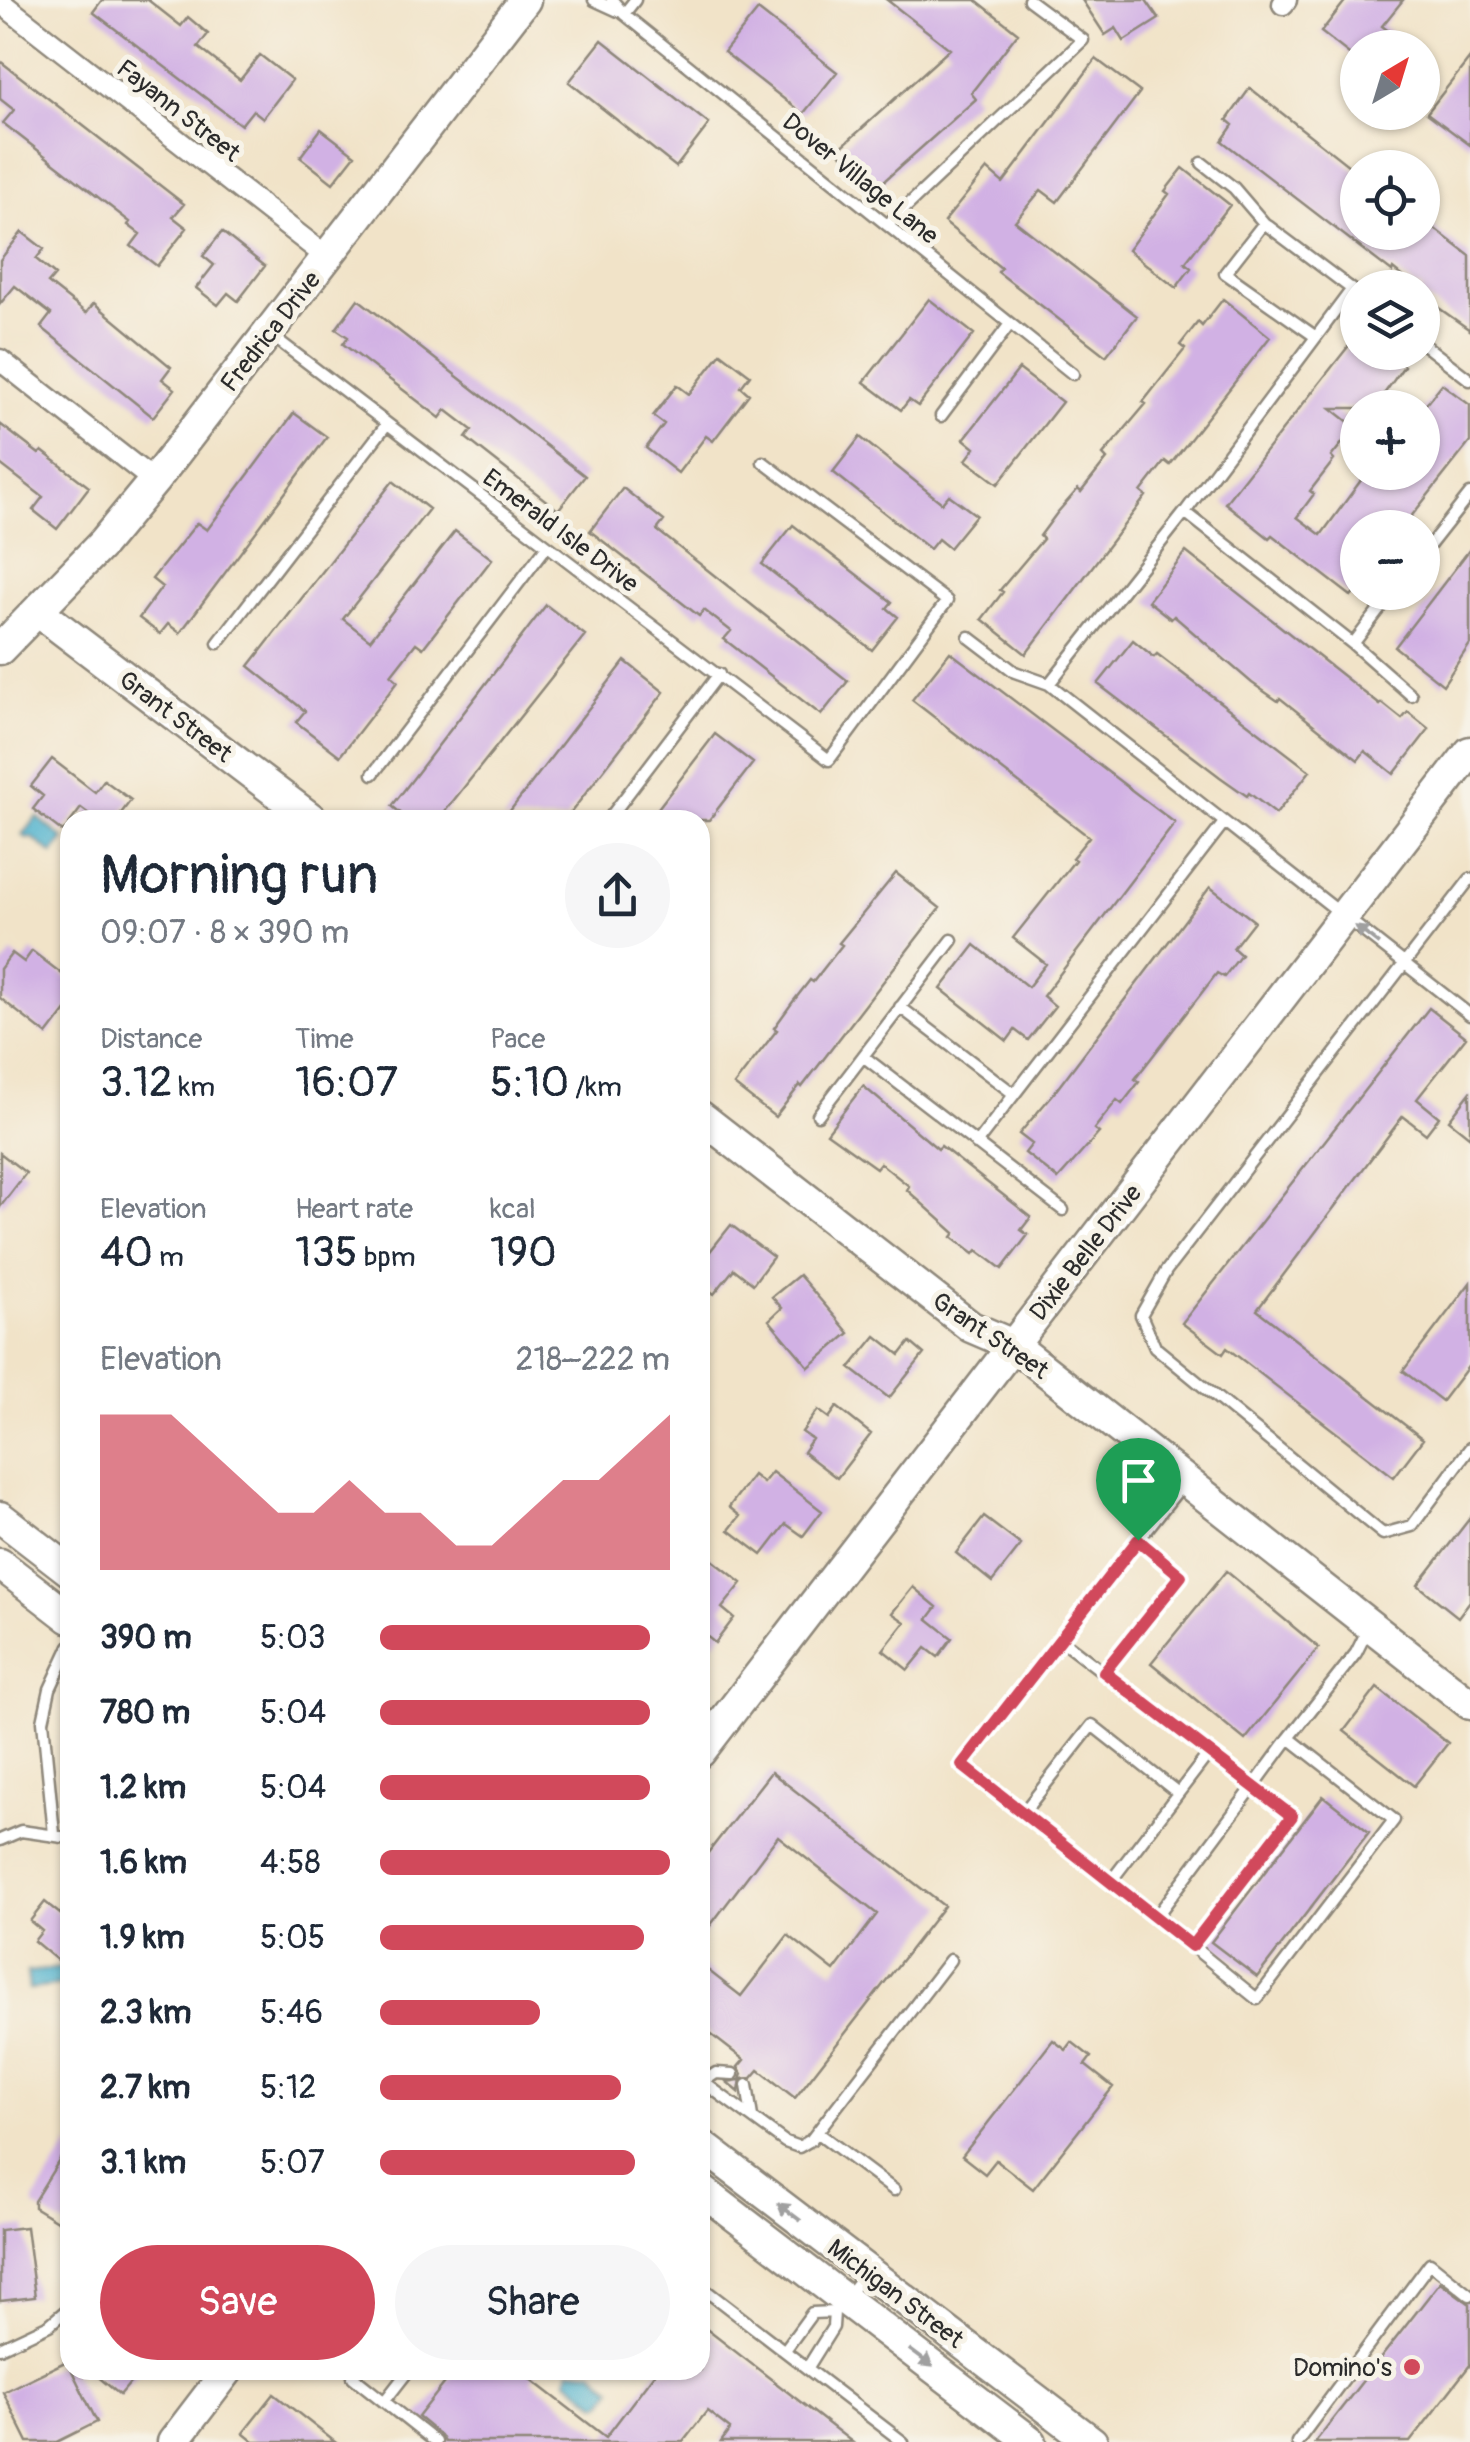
<!DOCTYPE html>
<html lang="en">
<head>
<meta charset="utf-8">
<style>
	:root { --surface:#fff; --page:#f6f6f7; --text:#1f2937; --muted:#747a83; --accent:#d1495b }
	body { margin:0; font-family:Pangolin,sans-serif; background:var(--page); color:var(--text); height:100vh; display:flex; flex-direction:column; font-size:38px; white-space:nowrap }
	* { box-sizing:border-box; margin:0 }
	p { font-size:32px; color:var(--muted) }
	.icon { flex:none; width:55px; height:55px; fill:none; stroke:currentColor; stroke-width:2; stroke-linecap:round; stroke-linejoin:round }
	.map { position:relative; flex:1; overflow:hidden }
	.drawer { position:absolute; left:60px; top:810px; width:650px; height:1570px; display:flex; flex-direction:column; background:var(--surface); border-radius:30px; box-shadow:0 2px 8px #0004 }
	.drawer>* { flex:none }
	.needle { width:65px; rotate:38deg }
	.tools { position:absolute; left:1340px; top:30px; display:grid; gap:20px }
	.tools a { display:grid; place-items:center; width:100px; height:100px; border-radius:50%; background:var(--surface); box-shadow:0 2px 8px #0004; font-size:50px }
	.pin { position:absolute; display:grid; place-items:center; width:85px; height:85px; color:#fff; margin:-102px -42px; border-radius:50% 50% 50% 0; rotate:-45deg; box-shadow:0 0 10px #0007 }
	.pin .icon { rotate:45deg }
	.round { display:grid; place-items:center; flex:none; width:105px; height:105px; border-radius:52px; background:var(--page) }
	.head { display:flex; align-items:center; justify-content:space-between; height:170px; padding:0 40px }
	h1 { font-size:55px; font-weight:600; line-height:75px }
	.figures { display:grid; grid-template-columns:repeat(3,1fr); gap:15px; height:170px; padding:10px 40px }
	.figures div { display:grid; align-content:center }
	.figures b { font-size:42px; font-weight:600 }
	.figures small { font-size:28px; font-weight:400 }
	.figures p { font-size:28px }
	.chart { height:280px; padding:20px 40px }
	.chart p { display:flex; justify-content:space-between }
	.chart svg { width:100%; height:180px; margin-top:10px; fill:var(--accent); opacity:.7 }
	.cta { display:flex; gap:20px; margin-top:auto; padding:20px 40px }
	.cta a { flex:1; height:115px; border-radius:60px; background:var(--accent); color:#fff; font-size:40px; font-weight:600; line-height:115px; text-align:center }
	.cta a+a { background:var(--page); color:var(--text) }
	ul { padding:0 40px; list-style:none; font-size:32px }
	li { display:grid; grid-template-columns:160px 120px 1fr; align-items:center; height:75px }
	li i { height:25px; border-radius:12px; background:var(--accent) }
	.map>svg:first-child { display:block }
</style>
</head>
<body>
<div class="map">
<svg width="1470" height="2442" viewBox="0 0 1470 2442">
	<rect width="100%" height="100%" fill="#f7f3e8"/>
	<filter id="ink" filterUnits="userSpaceOnUse"><feTurbulence type="fractalNoise" baseFrequency=".01" numOctaves="2"/><feDisplacementMap in="SourceGraphic" scale="20" xChannelSelector="R" yChannelSelector="G"/><feConvolveMatrix kernelMatrix="1 2 1 2 8 2 1 2 1" color-interpolation-filters="sRGB"/></filter>
	<filter id="wash" filterUnits="userSpaceOnUse"><feTurbulence type="fractalNoise" baseFrequency=".0048" numOctaves="4" result="noise"/><feDisplacementMap in="SourceGraphic" scale="40" xChannelSelector="R" yChannelSelector="G"/><feGaussianBlur stdDeviation="2.25" result="paint"/><feColorMatrix in="noise" values="0 0 0 0 0 0 0 0 0 0 0 0 0 0 0 0 0 1.4 0 .05"/><feComposite in="paint" operator="in"/></filter>
	<g filter="url(#wash)">
		<rect width="100%" height="100%" fill="#f1e3c8"/>
		<path fill="#4fb2ce" stroke="#3d6e7c" stroke-width="2.5" d="M37,817L64,839L53,854L31,837L28,839L23,835Z
			M63,1968L65,1985L29,1989L27,1972Z
			M570,2370H593L613,2389L603,2403L598,2404L567,2379Z"/>
		<g id="blocks">
			<path fill="#d1b1e4" d="M102,0H148L181,26L188,17L208,34L198,47L240,80L260,55L292,80L263,118L253,110L241,125L93,12Z
				M887,0H976L1018,33L971,93L976,99L874,190L838,150L950,49Z
				M1082,0H1146L1159,19L1124,41L1116,28L1105,35Z
				M1346,0H1403L1382,26L1394,35L1385,48H1358V61L1321,32Z
				M758,10L837,72L803,114L724,52Z
				M602,40L709,124L676,167L569,82Z
				M1470,58V145L1427,113Z
				M1096,59L1140,92L1057,202L1041,190L1015,221L1137,316L1106,356L998,272L1001,268L944,222L987,169L1003,183Z
				M0,61L184,204L173,217L187,228L157,266L131,246L140,234L128,225L130,222L3,123L14,110L0,99Z
				M1250,88L1358,173V232H1422V219L1470,256V330L1422,296V288H1416L1393,269L1392,272L1222,141L1233,125L1227,120Z
				M321,129L355,155L333,183L300,157Z
				M1183,168L1230,205L1185,263L1191,268L1176,288L1128,250L1169,194L1165,191Z
				M22,232L44,249L36,259L55,275L48,283L86,313L94,303L171,367L162,379L175,389L153,417L41,327L51,314L15,286L0,304V260Z
				M222,232L265,266L238,301L228,293L218,305L196,288L214,265L203,256Z
				M358,299L585,476L558,510L466,438L472,430L446,410L440,418L343,344L348,337L336,329Z
				M929,299L974,334L918,406L909,400L901,410L864,382Z
				M1223,299L1270,337L1170,465L1165,461L1141,492L1146,496L1026,654L982,619L1003,592L1000,590L1043,539L1040,536L1057,513L1078,489L1081,492L1107,459L1103,455L1146,404L1143,402L1185,349L1180,345L1198,322L1202,326Z
				M1358,334V352H1387L1404,366L1374,408H1331L1355,427L1331,457L1334,460L1310,491L1314,494L1297,517L1321,535L1367,472H1422V409L1442,384L1470,405V442L1402,528H1358V588L1351,596L1272,535L1269,538L1225,503Z
				M721,353L750,375L741,387L749,394L713,441L706,436L678,473L646,448L664,424L653,416L677,385L689,394Z
				M1019,369L1062,402L998,484L966,460L975,448L964,439Z
				M294,413L327,437L180,633L168,624L160,634L139,618L162,587L152,579L197,523L207,530Z
				M0,424L39,454L42,451L89,487L57,529L33,510L43,497L0,464Z
				M860,437L942,503L949,495L976,515L949,548L938,539L930,549L833,472Z
				M393,481L429,509L343,619L370,640L455,531L492,559L423,648L416,643L391,675L398,681L340,756L296,722L305,711L249,666Z
				M623,488L664,521L657,530L848,681L821,715L724,639L731,631L704,610L699,616L590,531Z
				M793,525L892,602L887,608L898,617L872,650L762,564Z
				M1470,549V644L1443,685L1395,647Z
				M1186,552L1380,705L1382,703L1402,719L1408,712L1429,729L1394,774L1365,751L1358,760L1280,698L1278,701L1252,683L1174,616L1171,619L1148,601Z
				M546,605L585,635L438,820H409L392,806Z
				M1133,640L1154,657L1157,654L1310,771L1276,814L1249,793L1247,796L1220,777L1098,684Z
				M950,652L1175,823L1043,996L1055,1006L1028,1040L1015,1030L1007,1041L941,989L975,945L1028,987L1046,964L1013,938L1075,860L1072,858L1089,837L912,700Z
				M625,661L664,692L565,820H503Z
				M715,734L753,763L709,820H649Z
				M52,759L95,792L104,780L131,800L116,820H97L81,808L63,832L33,809L43,796L31,786Z
				M896,873L940,908L802,1087L800,1085L775,1117L734,1085L777,1030L774,1028L792,1003L810,980L813,982L842,945L839,943Z
				M1210,887L1254,921L1233,948L1241,955L1224,977L1217,973L1135,1079L1139,1082L1122,1104L1117,1100L1094,1129L1099,1133L1058,1179L1025,1153L1032,1144L1019,1134L1054,1093Z
				M32,951L70,980V1005L47,1035L0,998V969L12,953L24,962Z
				M1429,1008L1466,1037L1417,1099L1439,1117L1426,1134L1403,1116L1257,1310L1423,1439L1394,1477L1227,1348L1223,1354L1182,1323Z
				M863,1086L938,1149L941,1146L1031,1217L1021,1230L1028,1235L1002,1269L977,1250L974,1254L952,1237L955,1233L907,1190L909,1186L880,1163L876,1168L827,1133Z
				M1470,1093V1137L1449,1120Z
				M0,1153L26,1173L0,1207Z
				M731,1225L773,1257L753,1284L734,1269L714,1294L700,1283V1264Z
				M799,1275L849,1333L809,1367L769,1320L782,1308L772,1297Z
				M1470,1283V1364L1442,1401L1403,1371Z
				M876,1336L900,1355L910,1342L924,1354L889,1398L850,1368Z
				M837,1407L871,1434L837,1478L803,1452L812,1439L802,1432L818,1410L829,1418Z
				M772,1472L822,1511L803,1536L786,1524L762,1555L729,1530L740,1516L729,1507L753,1475L763,1483Z
				M984,1517L1021,1545L992,1582L956,1553Z
				M1470,1518V1601L1458,1617L1418,1585Z
				M700,1550L742,1583L722,1608L734,1618L715,1643L700,1631Z
				M1226,1571L1319,1648L1245,1740L1151,1663Z
				M913,1587L937,1607L928,1619L952,1638L938,1657L926,1648L908,1670L883,1650L905,1622L892,1613Z
				M1377,1688L1448,1743L1414,1786L1344,1731Z
				M771,1772L944,1906L795,2098L759,2070L752,2078L741,2079L739,2092L727,2082L740,2080L742,2074L738,2067L744,2060L700,2026V1964L741,1996L788,1935L834,1971L877,1914L778,1836L700,1939V1863Z
				M1323,1796L1369,1832L1257,1977L1211,1942Z
				M70,1901V1971L34,1941L42,1931L30,1921L45,1902L60,1914Z
				M1053,2040L1066,2050L1072,2042L1091,2057L1085,2065L1113,2087L1033,2189L996,2160L985,2174L962,2156Z
				M70,2143V2229L34,2207V2201Z
				M26,2227L35,2297L0,2301V2230Z
				M1440,2282L1470,2304V2365L1410,2442H1315Z
				M700,2324L852,2442H721L730,2429L707,2411L683,2442H444L440,2435L418,2417L455,2370H538L531,2379L606,2437L657,2370H700Z
				M67,2361L97,2422L57,2442H28L3,2392Z
				M90,2370H141L120,2395Z
				M274,2394L335,2442H254L243,2433Z"/>
		</g>
	</g>
	<g filter="url(#ink)">
		<use href="#blocks" fill-opacity="0" stroke="#8e877a" stroke-width="2.5"/>
		<g fill="none" stroke-linecap="round" stroke-linejoin="round">
			<g stroke="#8e877a" stroke-width="15">
				<path id="lane" d="M594,0L618,11
					M612,0L624,14L1073,374
					M624,14L635,0
					M1202,163L1234,188L1264,223L1357,293
					M1264,223L1225,273L1316,337
					M887,225L1083,40L1029,0
					M271,335L829,760L947,601L763,462
					M1422,343L1470,380
					M941,416L1010,324
					M1185,512L1353,644L1411,695
					M1422,555L1470,494
					M969,637L1015,672L1049,684L1470,1015
					M218,643L387,424
					M1353,644L1393,592
					M1049,684L1185,512L1352,289
					M373,774L547,546
					M608,820L719,674
					M1470,879L1166,1271L1141,1315L1155,1347L1383,1534L1412,1526L1470,1448
					M900,1007L1014,1094
					M863,1056L1063,1210
					M818,1115L952,940
					M976,1144L1223,824
					M1182,1485L1060,1639L1253,1787L1156,1917L1257,1999L1394,1820L1289,1738L1356,1653L1367,1631
					M1060,1639L962,1765L1111,1881
					M1104,1672L1181,1575L1138,1541
					M1023,1813L1092,1725L1178,1793
					M54,1834L43,1721L50,1689L70,1646
					M0,1840L21,1831L70,1838
					M1156,1917L1111,1881L1209,1753
					M1192,1946L1292,1816L1253,1787L1289,1738
					M701,2080L703,2082L716,2073L733,2074
					M747,2085L752,2117
					M700,2086L703,2082L785,2142L799,2147L811,2140L950,1960
					M817,2132L894,2190
					M700,2286L903,2442
					M0,2348L49,2325L70,2307
					M785,2350L812,2313L834,2312
					M808,2367L833,2327L834,2312L866,2272
					M358,2370L353,2377L435,2442
					M384,2402L409,2370
					M1297,2442L1430,2263L1470,2295"/>
			</g>
			<g stroke="#8e877a" stroke-width="25">
				<path id="street" d="M0,2L327,257
					M1283,4L1286,0
					M0,360L154,481"/>
			</g>
			<g stroke="#8e877a" stroke-width="35">
				<path id="secondary" d="M39,612L313,820
					M0,649L102,544L154,481L525,0
					M700,1116L971,1327L1013,1345L1470,1704
					M0,1517L70,1571
					M0,1564L70,1618
					M700,1752L1470,752
					M700,2144L1092,2442
					M700,2189L1031,2442
					M173,2442L228,2370"/>
			</g>
			<use href="#lane" stroke="#fff" stroke-width="10"/>
			<use href="#street" stroke="#fff" stroke-width="20"/>
			<use href="#secondary" stroke="#fff" stroke-width="30"/>
		</g>
		<defs><path id="oneway-solid" d="M-6-.8H1V-3.2L6.5 0L1 3.2V.8H-6Z" transform="scale(2.5)"/></defs>
		<g fill="#a0a0a0">
			<use href="#oneway-solid" transform="translate(1367 935) rotate(-142)"/>
			<use href="#oneway-solid" transform="translate(789 2212) rotate(-143)"/>
			<use href="#oneway-solid" transform="translate(921 2358) rotate(37)"/>
		</g>
	</g>
	<g fill="none" stroke-linecap="round" stroke-linejoin="round" filter="url(#ink)">
		<g stroke="#fff" stroke-width="20">
			<path id="route" d="M1138,1540L1181,1576L1104,1672L1292,1816L1192,1946L962,1765Z"/>
		</g>
		<use href="#route" stroke="#d1495b" stroke-width="12"/>
	</g>
	<circle fill="#d1495b" stroke="#f7f3e8" stroke-width="4" cx="1412" cy="2367" r="10"/>
	<g text-anchor="middle" stroke-width="10" stroke-linejoin="round" paint-order="stroke">
		<g font-size="25" fill="#2b2b2b" stroke="#f7f3e8">
			<text transform="translate(179 110) rotate(38)" y="9">Fayann Street</text>
			<text transform="translate(861 178) rotate(39)" y="9">Dover Village Lane</text>
			<text transform="translate(270 331) rotate(-52)" y="9">Fredrica Drive</text>
			<text transform="translate(561 530) rotate(37)" y="9">Emerald Isle Drive</text>
			<text transform="translate(176 716) rotate(37)" y="9">Grant Street</text>
			<text transform="translate(1085 1252) rotate(-52)" y="9">Dixie Belle Drive</text>
			<text transform="translate(991 1335) rotate(34)" y="9">Grant Street</text>
			<text transform="translate(896 2293) rotate(37)" y="9">Michigan Street</text>
		</g>
		<g font-size="25" fill="#2b2b2b" stroke="#f7f3e8" text-anchor="end">
			<text x="1392" y="2376">Domino's</text>
		</g>
	</g>
</svg>
<div class="tools">
<a><svg class="needle" viewBox="-14 -14 28 28"><path d="M0-13l5 13h-10z" fill="#e53935"/><path d="M0 13l5-13h-10z" fill="#747a83"/></svg></a>
<a><svg class="icon" aria-label="locate" viewBox="0 0 24 24"><circle cx="12" cy="12" r="6"/><path d="M12 2v4M12 18v4M2 12h4M18 12h4"/></svg></a>
<a><svg class="icon" aria-label="layers" viewBox="0 0 24 24"><path d="M12 4l9 5-9 5-9-5zM3 14l9 5 9-5"/></svg></a>
<a>+</a>
<a>−</a>
</div>
<div class="pin" style="left:1138px;top:1540px;background:#1e9e55"><svg class="icon" aria-label="arrive" viewBox="0 0 24 24"><path d="M6 21V4h12l-3 4 3 4H6"/></svg></div>
<section class="drawer">
<div class="head"><div><h1>Morning run</h1><p>09:07 · 8 × 390 m</p></div><a class="round"><svg class="icon" aria-label="share" viewBox="0 0 24 24"><path d="M12 15V3M7 8l5-5 5 5M5 13v7h14v-7"/></svg></a></div>
<div class="figures">
<div><p>Distance</p><b>3.12<small> km</small></b></div>
<div><p>Time</p><b>16:07</b></div>
<div><p>Pace</p><b>5:10<small> /km</small></b></div>
</div>
<div class="figures">
<div><p>Elevation</p><b>40<small> m</small></b></div>
<div><p>Heart rate</p><b>135<small> bpm</small></b></div>
<div><p>kcal</p><b>190</b></div>
</div>
<div class="chart"><p><span>Elevation</span>218–222 m</p>
<svg viewBox="0 0 160 44" preserveAspectRatio="none"><path d="M0 44V6L10 6L20 6L30 14L40 22L50 30L60 30L70 22L80 30L90 30L100 38L110 38L120 30L130 22L140 22L150 14L160 6V44z"/></svg>
</div>
<ul>
<li><b>390 m</b>5:03<i style="width:93%"></i></li>
<li><b>780 m</b>5:04<i style="width:93%"></i></li>
<li><b>1.2 km</b>5:04<i style="width:93%"></i></li>
<li><b>1.6 km</b>4:58<i style="width:100%"></i></li>
<li><b>1.9 km</b>5:05<i style="width:91%"></i></li>
<li><b>2.3 km</b>5:46<i style="width:55%"></i></li>
<li><b>2.7 km</b>5:12<i style="width:83%"></i></li>
<li><b>3.1 km</b>5:07<i style="width:88%"></i></li>
</ul>
<div class="cta"><a>Save</a><a>Share</a></div>
</section>
</div>
</body>
</html>
